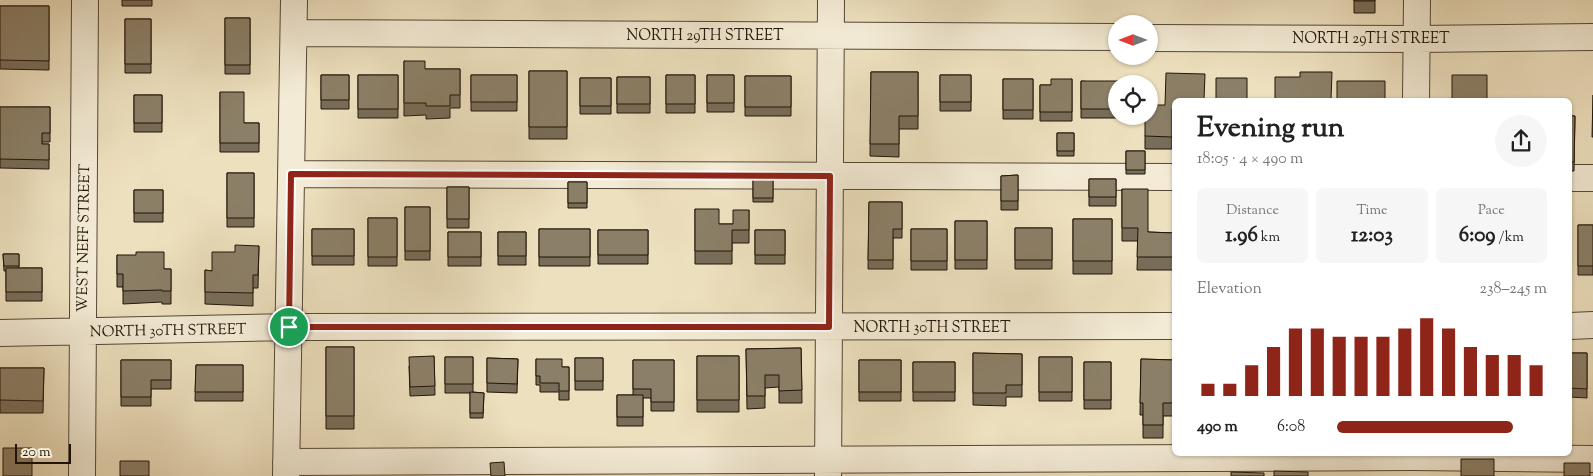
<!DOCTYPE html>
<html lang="en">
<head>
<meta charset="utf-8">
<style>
	:root { --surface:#fff; --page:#f6f6f6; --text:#222; --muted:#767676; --accent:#8f2418 }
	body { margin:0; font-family:"Sorts Mill Goudy",serif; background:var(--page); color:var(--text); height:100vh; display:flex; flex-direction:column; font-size:19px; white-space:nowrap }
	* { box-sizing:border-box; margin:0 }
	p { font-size:16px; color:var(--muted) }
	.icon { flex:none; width:28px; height:28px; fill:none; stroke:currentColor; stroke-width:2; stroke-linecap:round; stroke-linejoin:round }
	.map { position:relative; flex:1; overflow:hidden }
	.panel { position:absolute; left:1172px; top:98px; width:400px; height:358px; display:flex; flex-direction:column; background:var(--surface); border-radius:8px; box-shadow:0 1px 4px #0004 }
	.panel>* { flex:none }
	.needle { width:32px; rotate:270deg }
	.tools { position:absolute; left:1108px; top:15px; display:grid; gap:10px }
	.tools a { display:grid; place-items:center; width:50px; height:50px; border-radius:50%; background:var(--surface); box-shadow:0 1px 4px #0004; font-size:25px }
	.scale { position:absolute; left:15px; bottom:12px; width:56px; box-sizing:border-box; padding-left:5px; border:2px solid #211509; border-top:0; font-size:14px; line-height:18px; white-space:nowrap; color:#211509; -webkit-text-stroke:4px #f3ebd5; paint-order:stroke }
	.pin { position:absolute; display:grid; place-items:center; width:42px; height:42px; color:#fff; margin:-21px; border:2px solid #fff; border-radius:50%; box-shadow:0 1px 5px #0007 }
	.round { display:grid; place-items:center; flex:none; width:52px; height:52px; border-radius:26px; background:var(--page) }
	.summary { display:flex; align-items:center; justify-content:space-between; height:85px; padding:0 25px }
	h1 { font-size:28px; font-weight:700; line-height:38px }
	.figures { display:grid; grid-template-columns:repeat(3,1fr); gap:8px; height:85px; padding:5px 25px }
	.figures div { display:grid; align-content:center; border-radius:8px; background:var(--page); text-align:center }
	.figures b { font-size:21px; font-weight:700 }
	.figures small { font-size:14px; font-weight:400 }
	.figures p { font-size:14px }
	.chart { height:140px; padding:10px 25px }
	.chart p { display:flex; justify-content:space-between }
	.chart svg { width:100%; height:90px; margin-top:5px; stroke:var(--accent); stroke-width:6 }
	ul { padding:0 25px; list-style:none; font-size:16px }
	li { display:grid; grid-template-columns:80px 60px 1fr; align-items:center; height:38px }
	li i { height:12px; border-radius:6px; background:var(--accent) }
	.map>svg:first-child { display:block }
</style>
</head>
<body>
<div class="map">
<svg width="1593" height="476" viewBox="0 0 1593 476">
	<rect width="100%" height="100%" fill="#ede0be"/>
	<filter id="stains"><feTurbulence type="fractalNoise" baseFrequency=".004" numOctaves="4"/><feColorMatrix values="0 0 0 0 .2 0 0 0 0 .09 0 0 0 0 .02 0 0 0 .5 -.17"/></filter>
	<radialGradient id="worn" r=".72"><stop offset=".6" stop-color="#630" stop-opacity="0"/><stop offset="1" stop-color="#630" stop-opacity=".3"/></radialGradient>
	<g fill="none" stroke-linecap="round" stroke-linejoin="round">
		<g stroke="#544836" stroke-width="28">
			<path id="minor" d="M294,33L1116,37
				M1149,38L1417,39L1593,37
				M1416,100L1417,0
				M291,174L1175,177
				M1570,178H1593
				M1570,326L1593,325
				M0,333L289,327L1175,326
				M286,462L1413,457L1593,459
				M82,476L85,0
				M286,476L294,0
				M828,476L831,0"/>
		</g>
		<use href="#minor" stroke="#f3ebd5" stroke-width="26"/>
	</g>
	<path fill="#786d59" stroke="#211509" d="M122,0H152V6H122Z
		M1354,0H1375V13H1354Z
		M0,6H49V70L0,69Z
		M225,18H250V74H225Z
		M125,19H151V73H125Z
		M404,61L425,69H460V108H450V118L426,119V115L404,116Z
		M529,71H567V139H529Z
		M871,72H918V129H899V157L870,156Z
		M321,75H349V109H321Z
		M358,75H398V118H358Z
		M471,75H517V111H471Z
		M666,75H695V113H666Z
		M707,75H734V112H707Z
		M940,75H971V111H940Z
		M745,76H791V116H745Z
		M617,77H650V113H617Z
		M580,78H611V114H580Z
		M1003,79H1033V119H1003Z
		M1072,79V121H1040V85H1051Z
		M1081,81L1116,84V116H1118V118H1081Z
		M220,92L244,123H259V152H220Z
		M134,95H162V132H134Z
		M1175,100V122L1172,121V149H1145V136L1165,105Z
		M0,107H50V142H42V144H49V169L0,168Z
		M1570,116H1575L1574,171H1570Z
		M1057,133H1074V156H1057Z
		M1126,151H1145V174H1126Z
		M227,173H254V227H227Z
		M1018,175V210H1001V176Z
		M753,179H773V202H753Z
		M1089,179H1116V206H1089Z
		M568,182H587V208H568Z
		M447,187H469V228H447Z
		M1122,189L1148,232L1175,233V270H1137L1138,241H1122Z
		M134,190H163V222H134Z
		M869,202H902V238H893V269H868Z
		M405,207H430V260H405Z
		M695,209L719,224H733L749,210V243H732V264H695Z
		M368,218H397V266H368Z
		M1073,219H1112V274H1073Z
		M955,221H987V269H955Z
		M1578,225H1593V275H1578Z
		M1015,228H1052V269H1015Z
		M312,229H354V265H312Z
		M539,229H590V266H539Z
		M911,229H947V270H911Z
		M598,230H648V264H598Z
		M755,230H785V264H755Z
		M448,232H481V266H448Z
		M498,232H526V265H498Z
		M259,246L258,288H253V306L205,304V270L212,271L235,252Z
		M3,254H19V268H42V301H6V271H4Z
		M117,255L164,269H171V304H162V302L123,304V287H117Z
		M326,347H354V429H326Z
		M801,348L802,403H779V387L765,388V408L747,409L746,349Z
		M973,353L1022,354V397H1006V406L973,405Z
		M1570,353H1587V398L1570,397Z
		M434,356L435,395L410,396L409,366Z
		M697,356H739V412H697Z
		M445,357H473V392L484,393L483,418H470V393H445Z
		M1039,357H1072V401H1039Z
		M487,358L518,359L517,393L487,392Z
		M575,358H603V390H575Z
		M536,359L562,367H569V400H559V392H540V385H536Z
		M1141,359L1175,360V416H1163V438H1143V415H1140Z
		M121,360H171V389H151V406H121Z
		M633,360H674V411H651V398H643V426H617V395H633Z
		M859,360H901V401H859Z
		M913,362H955V401H913Z
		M1084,362H1111V409H1084Z
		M196,365H243V401H195Z
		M0,368H44L43,413H0Z
		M1294,452H1331V454H1294Z"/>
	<path fill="#8b7f67" stroke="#211509" d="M1354,0H1375V1H1354Z
		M0,6H49V61L0,60Z
		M225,18H250V65H225Z
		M125,19H151V64H125Z
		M404,61H425V69H460V95H450V106H426V103H404Z
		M529,71H567V127H529Z
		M871,72H918V116H899V144H870Z
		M1300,72H1332L1331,100H1275V77H1300Z
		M1166,73L1205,74L1204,100H1175V109H1172V137L1145,136V116H1149V105H1165Z
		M321,75H349V100H321Z
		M358,75H398V109H358Z
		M471,75H517V102H471Z
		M666,75H695V104H666Z
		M707,75H734V103H707Z
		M940,75H971V102H940Z
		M1452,75H1487V100H1452Z
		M745,76H791V107H745Z
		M617,77H650V104H617Z
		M580,78H611V106H580Z
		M1216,78H1247V100H1216Z
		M1003,79H1033V110H1003Z
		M1051,79H1072V112H1040V85H1051Z
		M1081,81H1118V84H1116V109H1081Z
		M1337,81H1385V100H1337Z
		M220,92H244V123H259V143H220Z
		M134,95H162V123H134Z
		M1593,95V137H1592Z
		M0,107H50V133H42V144H49V160L0,159Z
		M1570,116H1575L1574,162H1570Z
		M1057,133H1074V151H1057Z
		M1126,151H1145V170H1126Z
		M227,173H254V218H227Z
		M1018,175V201H1001V176Z
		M753,179H773V198H753Z
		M1089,179H1116V197H1089Z
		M568,182H587V203H568Z
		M447,187H469V219H447Z
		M1122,189H1148V232L1175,233V257H1137L1138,228H1122Z
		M134,190H163V213H134Z
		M869,202H902V229H893V260H868Z
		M405,207H430V251H405Z
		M695,209H719V224H733V210H749V230H732V251H695Z
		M368,218H397V257H368Z
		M1073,219H1112V261H1073Z
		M955,221H987V260H955Z
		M1578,225H1593V266H1578Z
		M1015,228H1052V260H1015Z
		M312,229H354V256H312Z
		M539,229H590V257H539Z
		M911,229H947V261H911Z
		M598,230H648V255H598Z
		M755,230H785V255H755Z
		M448,232H481V257H448Z
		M498,232H526V256H498Z
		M235,245L259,246L258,275H253V293L205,292V270L212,271V252H235Z
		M136,252H164V269H171V291H162V290L123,291V274H117V255H136Z
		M3,254H19V266H4Z
		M6,268H42V292H6Z
		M326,347H354V416H326Z
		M801,348L802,390L779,391V375H765V396H747L746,349Z
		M973,353L1022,354V385H1006V393H973Z
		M1570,353H1587V389L1570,388Z
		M434,356L435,386L410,387L409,357Z
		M697,356H739V400H697Z
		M445,357H473V384H445Z
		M1039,357H1072V392H1039Z
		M487,358L518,359L517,384L487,383Z
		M575,358H603V381H575Z
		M536,359H562V367H569V391H559V383H540V376H536Z
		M1141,359L1175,360V403H1163V425H1143V403H1140Z
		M121,360H171V380H151V397H121Z
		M633,360H674V402H651V389H633Z
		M859,360H901V392H859Z
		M913,362H955V392H913Z
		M1084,362H1111V400H1084Z
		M196,365H243V392H195Z
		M0,368H44L43,401L0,400Z
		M470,392L484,393L483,413H470Z
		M617,395H643V417H617Z
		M3,448H32V476H3Z
		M1461,459H1494V476H1461Z
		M120,461H149V476H120Z
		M504,462L505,476H491L490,463Z
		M1564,463H1590V476H1564Z
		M1274,471L1308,472V476H1274Z
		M1231,472L1264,473V476H1231Z"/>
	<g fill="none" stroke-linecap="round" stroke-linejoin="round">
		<g stroke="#fff" stroke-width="10">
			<path id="route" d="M291,174L830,176L829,327H289Z"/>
		</g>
		<use href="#route" stroke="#8f2418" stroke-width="6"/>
	</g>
	<g text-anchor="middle" stroke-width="5" stroke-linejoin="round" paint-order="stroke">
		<g font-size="15" fill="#211509" stroke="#f3ebd5">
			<text x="705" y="40">NORTH 29TH STREET</text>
			<text x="1371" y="43">NORTH 29TH STREET</text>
			<text transform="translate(83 238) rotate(-89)" y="5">WEST NEFF STREET</text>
			<text x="932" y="332">NORTH 30TH STREET</text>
			<text transform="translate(168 330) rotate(-1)" y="5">NORTH 30TH STREET</text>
		</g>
	</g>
	<rect width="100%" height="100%" filter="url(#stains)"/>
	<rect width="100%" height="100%" fill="url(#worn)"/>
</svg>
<div class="tools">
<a><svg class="needle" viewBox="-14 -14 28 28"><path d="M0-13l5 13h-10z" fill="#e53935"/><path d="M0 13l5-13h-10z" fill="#767676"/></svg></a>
<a><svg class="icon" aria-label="locate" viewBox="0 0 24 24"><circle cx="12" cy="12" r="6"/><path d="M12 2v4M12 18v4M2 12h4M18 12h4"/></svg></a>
</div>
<div class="scale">20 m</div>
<div class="pin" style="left:289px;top:327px;background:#1e9e55"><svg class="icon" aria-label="arrive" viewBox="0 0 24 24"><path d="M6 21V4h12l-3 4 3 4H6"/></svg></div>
<section class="panel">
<div class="summary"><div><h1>Evening run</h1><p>18:05 · 4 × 490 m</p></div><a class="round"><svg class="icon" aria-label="share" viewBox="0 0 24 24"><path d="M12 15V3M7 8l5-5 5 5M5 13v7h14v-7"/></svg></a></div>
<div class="figures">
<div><p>Distance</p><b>1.96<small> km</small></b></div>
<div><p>Time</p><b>12:03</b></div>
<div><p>Pace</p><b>6:09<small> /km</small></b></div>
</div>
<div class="chart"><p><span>Elevation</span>238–245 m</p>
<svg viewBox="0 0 160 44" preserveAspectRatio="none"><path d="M5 44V38M15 44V38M25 44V29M35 44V20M45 44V11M55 44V11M65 44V15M75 44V15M85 44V15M95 44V11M105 44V6M115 44V11M125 44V20M135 44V24M145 44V24M155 44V29"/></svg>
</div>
<ul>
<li><b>490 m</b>6:08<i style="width:84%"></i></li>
</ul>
</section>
</div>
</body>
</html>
